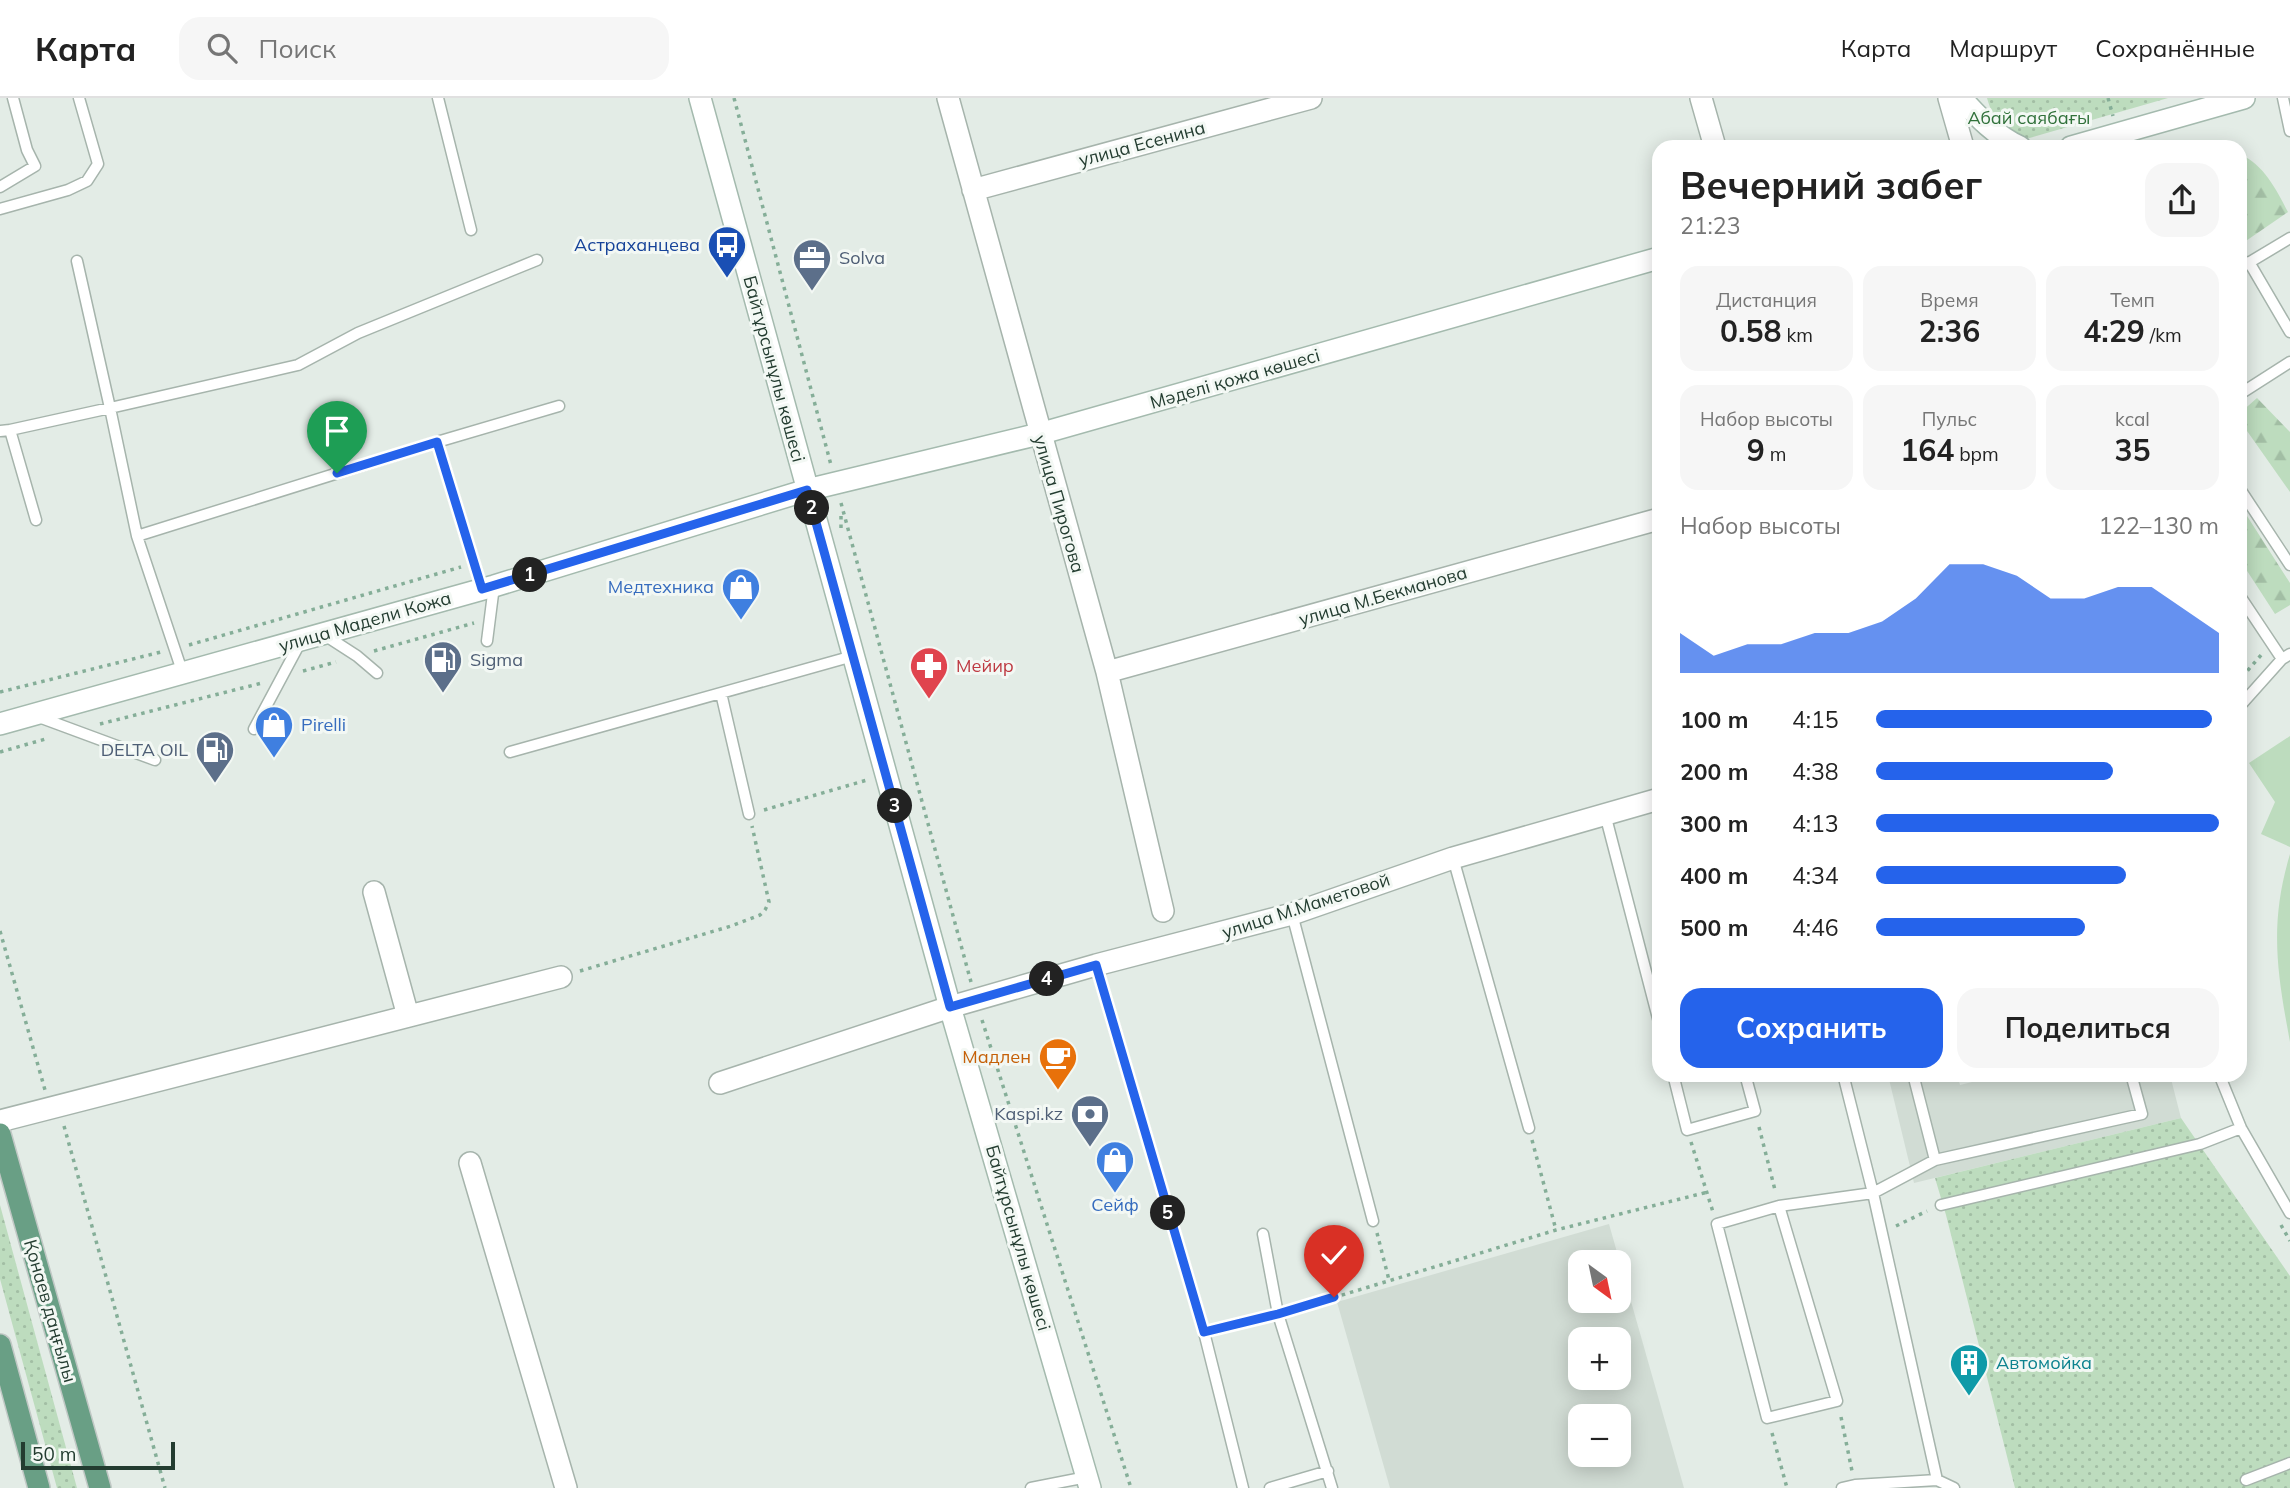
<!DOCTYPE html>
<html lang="ru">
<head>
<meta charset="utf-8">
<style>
	:root { --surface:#fff; --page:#f6f6f6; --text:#222; --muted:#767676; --line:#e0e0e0; --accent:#2563eb }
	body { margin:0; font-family:Mulish,sans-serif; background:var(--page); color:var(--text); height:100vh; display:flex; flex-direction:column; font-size:26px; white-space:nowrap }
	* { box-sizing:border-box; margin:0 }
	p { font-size:23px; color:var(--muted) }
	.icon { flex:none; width:38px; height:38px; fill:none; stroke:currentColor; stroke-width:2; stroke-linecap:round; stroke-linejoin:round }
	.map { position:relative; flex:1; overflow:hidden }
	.panel { position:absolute; left:1652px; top:42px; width:595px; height:942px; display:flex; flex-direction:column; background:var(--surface); border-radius:21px; box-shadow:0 4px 18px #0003 }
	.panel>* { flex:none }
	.needle { width:46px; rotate:147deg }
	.buttons { position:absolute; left:1568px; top:1152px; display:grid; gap:14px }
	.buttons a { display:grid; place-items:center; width:63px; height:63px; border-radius:14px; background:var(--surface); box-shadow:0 4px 18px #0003; font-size:35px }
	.scale { position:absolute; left:21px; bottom:18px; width:154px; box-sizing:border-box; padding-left:7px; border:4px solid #233c30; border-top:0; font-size:19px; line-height:24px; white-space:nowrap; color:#233c30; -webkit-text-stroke:5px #f3f8f4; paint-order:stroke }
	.pin { position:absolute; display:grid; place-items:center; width:60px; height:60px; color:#fff; margin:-72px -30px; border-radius:50% 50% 50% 0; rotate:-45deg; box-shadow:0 0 7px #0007 }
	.pin .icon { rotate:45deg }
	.km { position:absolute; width:35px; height:35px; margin:-18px; border-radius:50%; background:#222; color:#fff; font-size:19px; line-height:35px; text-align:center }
	.round { display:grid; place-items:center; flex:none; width:74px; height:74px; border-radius:21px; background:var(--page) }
	.head { display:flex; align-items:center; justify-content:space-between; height:119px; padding:0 28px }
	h1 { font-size:38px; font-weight:700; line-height:52px }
	.stats { display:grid; grid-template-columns:repeat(3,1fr); gap:10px; height:119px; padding:7px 28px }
	.stats div { display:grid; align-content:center; border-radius:18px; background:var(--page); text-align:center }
	.stats b { font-size:30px; font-weight:700 }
	.stats small { font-size:19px; font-weight:400 }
	.stats p { font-size:19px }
	.chart { height:196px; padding:14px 28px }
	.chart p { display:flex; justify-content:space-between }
	.chart svg { width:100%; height:126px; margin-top:7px; fill:var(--accent); opacity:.7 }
	.button { display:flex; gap:14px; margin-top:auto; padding:14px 28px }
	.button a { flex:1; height:80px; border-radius:21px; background:var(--accent); color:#fff; font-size:28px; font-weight:700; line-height:80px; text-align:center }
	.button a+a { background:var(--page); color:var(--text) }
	ul { padding:0 28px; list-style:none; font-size:23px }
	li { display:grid; grid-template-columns:112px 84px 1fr; align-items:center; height:52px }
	li i { height:18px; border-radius:9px; background:var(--accent) }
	header { display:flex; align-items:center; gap:42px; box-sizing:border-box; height:98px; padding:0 35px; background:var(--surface); border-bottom:2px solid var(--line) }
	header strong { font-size:33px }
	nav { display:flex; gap:38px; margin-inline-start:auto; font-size:24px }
	.search { width:490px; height:63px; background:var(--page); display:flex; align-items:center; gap:18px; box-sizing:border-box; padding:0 24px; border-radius:21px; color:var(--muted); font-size:26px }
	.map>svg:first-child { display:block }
</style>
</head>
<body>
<header>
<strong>Карта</strong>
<div class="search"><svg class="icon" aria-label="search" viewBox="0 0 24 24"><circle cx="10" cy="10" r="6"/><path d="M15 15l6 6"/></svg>Поиск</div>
<nav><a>Карта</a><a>Маршрут</a><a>Сохранённые</a></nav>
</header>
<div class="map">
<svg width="2290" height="1390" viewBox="0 0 2290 1390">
	<defs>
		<pattern id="grass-dots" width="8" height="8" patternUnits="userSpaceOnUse" patternTransform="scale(1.75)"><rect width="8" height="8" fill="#bddcbe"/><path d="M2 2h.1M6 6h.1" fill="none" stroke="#a2bea4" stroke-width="1.8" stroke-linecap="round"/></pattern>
		<pattern id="forest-firs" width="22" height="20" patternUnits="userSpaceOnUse" patternTransform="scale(1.75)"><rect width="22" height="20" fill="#bddcbe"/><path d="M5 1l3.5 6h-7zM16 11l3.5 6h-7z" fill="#a2bea4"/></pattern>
	</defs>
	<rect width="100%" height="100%" fill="#e3ece6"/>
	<path fill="#d1dcd4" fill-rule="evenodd" d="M2004,976L2170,977L2181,1020L1914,1085L1888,977H1957L1960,987Z
		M1609,1126L1684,1390H1390L1337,1204ZM1580,1164H1619V1202H1580ZM1580,1241H1619V1279H1580ZM1580,1318H1619V1356H1580Z"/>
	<path fill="url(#grass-dots)" d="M1987,0H2168L2026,41C2004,29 1994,25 1987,0Z
		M2181,1020L2290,1178V1390H2015L1946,1117L1935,1080Z
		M0,1107L77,1390H57L0,1181Z"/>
	<path fill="url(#forest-firs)" d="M2240,56C2264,67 2276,91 2288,114L2240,147Z
		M2257,300L2290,334V394L2240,323V315Z
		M2240,407L2290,485V507L2275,516L2240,462Z"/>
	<path fill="#bddcbe" d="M2290,638V749L2261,736L2275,704L2249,665Z
		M2290,756V944C2277,874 2269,826 2290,756Z"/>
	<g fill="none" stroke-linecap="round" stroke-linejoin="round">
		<g stroke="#a6b4ac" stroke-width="13">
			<path id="service" d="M438,0L471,132
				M2283,0L2290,33
				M0,89L35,68L27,52L13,0
				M0,111L68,92L87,83L98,66L79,0
				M2249,164L2290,234
				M2240,170L2290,140
				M2240,296L2290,264
				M10,332L110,310L77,163
				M0,333L10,332L36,422
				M437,344L482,491
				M2240,391L2290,467
				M137,438L437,344L559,308
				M2240,498L2282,561
				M323,536L357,558L377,575
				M487,543L494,488
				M183,576L137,438L110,310L298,267L358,235L537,162
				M721,595L749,716
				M2240,608L2282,561L2290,556
				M36,618L155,662
				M254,631L300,545
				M510,654L853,558
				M1605,716L1659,924
				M1453,760L1529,1030
				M1292,816L1373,1123
				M1096,867L1204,1234L1243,1390
				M1673,976L1687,1032L1755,1013L1745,976
				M1843,976L1873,1095L1937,1382L1954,1390
				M1913,976L1935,1062
				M2219,976L2241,1030L2290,1115
				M1941,1107L2200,1046L2241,1030
				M1779,1108L1717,1126L1767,1320L1837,1303L1779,1108L1873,1095L1935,1062L2142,1016L2131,976
				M1263,1136L1278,1216L1332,1390
				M2246,1382L2290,1365
				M1031,1390L1087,1379
				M1270,1390L1328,1373
				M1842,1390L1855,1387L1937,1382"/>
		</g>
		<g stroke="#a6b4ac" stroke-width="24">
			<path id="minor" d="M948,0L1107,574L1163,813
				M1701,0L1715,49
				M973,92L1311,0
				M1107,574L1659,421
				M374,794L408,918
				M720,985L950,909L1096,867L1292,816L1453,760L1659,701
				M0,1023L561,879
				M470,1065L566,1390"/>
		</g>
		<g stroke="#a6b4ac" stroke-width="24">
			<path id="tertiary" d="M1949,0L1963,49"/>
		</g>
		<g stroke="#a4baae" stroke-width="24">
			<path id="secondary" d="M700,0L950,909L1090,1390
				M1961,0C1978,19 1996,38 2020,49
				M2071,49L2244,0
				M0,626L494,488L807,392L1039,336L1659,160"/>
		</g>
		<g stroke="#c1c8c5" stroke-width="24">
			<path id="primary" d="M0,1036L100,1390
				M0,1247L39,1390"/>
		</g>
		<path stroke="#85ae98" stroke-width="3.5" stroke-dasharray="3.5 5" stroke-linecap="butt" d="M734,0L831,367
			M2108,0L2113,18
			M841,405L971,884
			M841,430V414
			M189,547L461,469
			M374,553L474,525
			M303,573L336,564
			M2242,579L2262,556
			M0,594L161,554
			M100,626L262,585
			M0,654L49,640
			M764,712L867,682
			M0,833L45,992
			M580,873L731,828L760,817L765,812L769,804L752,728
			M982,922L1131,1390
			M64,1028L165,1390
			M1759,1029L1775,1092
			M1532,1042L1556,1132
			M1691,1044L1713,1114
			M2281,1127L2290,1143
			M1896,1128L1927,1113
			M1377,1135L1389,1182
			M1293,1212L1556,1132L1708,1094
			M1218,1230L1265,1219
			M1841,1319L1852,1373
			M1772,1335L1787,1390"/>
		<use href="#service" stroke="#fff" stroke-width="10"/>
		<use href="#minor" stroke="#fff" stroke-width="21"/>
		<use href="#tertiary" stroke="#fff" stroke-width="21"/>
		<use href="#secondary" stroke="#fff" stroke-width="21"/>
		<use href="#primary" stroke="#699f85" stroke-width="21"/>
	</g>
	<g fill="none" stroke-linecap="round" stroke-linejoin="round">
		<g stroke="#fff" stroke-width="14">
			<path id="route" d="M337,375L437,344L482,491L807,392L950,909L1096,867L1204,1234L1278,1216L1334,1199"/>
		</g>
		<use href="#route" stroke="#2563eb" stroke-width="9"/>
	</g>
	<defs>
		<g id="bus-pin" transform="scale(2.0125)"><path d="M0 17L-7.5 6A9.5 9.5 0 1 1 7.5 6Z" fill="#1a4fb4" stroke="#f3f8f4"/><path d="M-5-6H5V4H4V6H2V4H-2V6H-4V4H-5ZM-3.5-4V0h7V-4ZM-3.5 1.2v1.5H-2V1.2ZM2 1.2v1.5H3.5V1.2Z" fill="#fff"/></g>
		<g id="office-pin" transform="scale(2.0125)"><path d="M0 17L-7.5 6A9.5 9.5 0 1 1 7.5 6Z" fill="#5c6f8a" stroke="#f3f8f4"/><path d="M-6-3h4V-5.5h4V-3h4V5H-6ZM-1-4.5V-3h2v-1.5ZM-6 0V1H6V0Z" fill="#fff"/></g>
		<g id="shop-pin" transform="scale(2.0125)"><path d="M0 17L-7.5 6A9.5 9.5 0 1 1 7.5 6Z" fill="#3f7fe0" stroke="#f3f8f4"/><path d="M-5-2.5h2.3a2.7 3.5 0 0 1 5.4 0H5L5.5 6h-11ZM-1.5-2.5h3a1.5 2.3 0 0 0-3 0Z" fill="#fff"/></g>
		<g id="fuel-pin" transform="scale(2.0125)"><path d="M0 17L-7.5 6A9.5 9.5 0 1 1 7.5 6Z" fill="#5c6f8a" stroke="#f3f8f4"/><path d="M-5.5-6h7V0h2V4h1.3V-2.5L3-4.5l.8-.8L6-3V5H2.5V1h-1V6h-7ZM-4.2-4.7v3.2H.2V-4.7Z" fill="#fff"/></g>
		<g id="pharmacy-pin" transform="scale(2.0125)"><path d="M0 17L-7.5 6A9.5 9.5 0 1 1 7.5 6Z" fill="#e0444e" stroke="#f3f8f4"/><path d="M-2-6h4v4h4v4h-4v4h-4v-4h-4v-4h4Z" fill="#fff"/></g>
		<g id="cafe-pin" transform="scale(2.0125)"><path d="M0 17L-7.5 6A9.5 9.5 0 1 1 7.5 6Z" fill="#e8710a" stroke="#f3f8f4"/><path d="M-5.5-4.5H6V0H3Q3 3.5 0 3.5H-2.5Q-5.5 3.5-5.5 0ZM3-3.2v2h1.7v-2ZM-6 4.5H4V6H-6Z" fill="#fff"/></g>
		<g id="bank-pin" transform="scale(2.0125)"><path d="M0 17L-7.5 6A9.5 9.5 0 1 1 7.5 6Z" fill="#5c6f8a" stroke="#f3f8f4"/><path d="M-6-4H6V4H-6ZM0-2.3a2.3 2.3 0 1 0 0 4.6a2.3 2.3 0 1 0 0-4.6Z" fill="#fff"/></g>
		<g id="building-pin" transform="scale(2.0125)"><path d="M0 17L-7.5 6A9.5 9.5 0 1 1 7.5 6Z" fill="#0f9aa8" stroke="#f3f8f4"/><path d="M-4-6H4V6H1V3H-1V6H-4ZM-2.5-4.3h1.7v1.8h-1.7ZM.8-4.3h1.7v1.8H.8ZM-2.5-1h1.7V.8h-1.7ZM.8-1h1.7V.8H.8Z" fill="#fff"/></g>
	</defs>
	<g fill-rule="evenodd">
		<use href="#bus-pin" x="727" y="147"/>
		<use href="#office-pin" x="812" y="160"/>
		<use href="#shop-pin" x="741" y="489"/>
		<use href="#fuel-pin" x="443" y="562"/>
		<use href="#pharmacy-pin" x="929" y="568"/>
		<use href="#shop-pin" x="274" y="627"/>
		<use href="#fuel-pin" x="215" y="652"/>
		<use href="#cafe-pin" x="1058" y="959"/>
		<use href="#bank-pin" x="1090" y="1016"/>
		<use href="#shop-pin" x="1115" y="1062"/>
		<use href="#building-pin" x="1969" y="1265"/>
	</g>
	<g text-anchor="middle" stroke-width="6" stroke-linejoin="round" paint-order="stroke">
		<g font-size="18" fill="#30713a" stroke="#f3f8f4">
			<text x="2029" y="26">Абай саябағы</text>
		</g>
		<g font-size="18" fill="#233c30" stroke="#f3f8f4">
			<text transform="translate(1142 46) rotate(-15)" y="6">улица Есенина</text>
			<text transform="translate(774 271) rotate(75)" y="6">Байтұрсынұлы көшесі</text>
			<text transform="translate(1235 281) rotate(-16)" y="6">Мәделі қожа көшесі</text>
			<text transform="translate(1059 406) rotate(74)" y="6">улица Пирогова</text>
			<text transform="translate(1383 498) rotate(-16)" y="6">улица М.Бекманова</text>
			<text transform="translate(365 524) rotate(-16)" y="6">улица Мадели Кожа</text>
			<text transform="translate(1306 808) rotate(-18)" y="6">улица М.Маметовой</text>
			<text transform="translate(1018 1140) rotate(74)" y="6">Байтұрсынұлы көшесі</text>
			<text transform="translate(50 1213) rotate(74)" y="6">Қонаев даңғылы</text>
		</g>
		<g font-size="18" fill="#164399" stroke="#f3f8f4" text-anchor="end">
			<text x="700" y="153">Астраханцева</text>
		</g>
		<g font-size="18" fill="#4e5e75" stroke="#f3f8f4" text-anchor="start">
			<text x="839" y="166">Solva</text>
			<text x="470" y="568">Sigma</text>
			<text x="188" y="658" text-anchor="end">DELTA OIL</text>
			<text x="1063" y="1022" text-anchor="end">Kaspi.kz</text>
		</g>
		<g font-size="18" fill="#366cbe" stroke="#f3f8f4" text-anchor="end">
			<text x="714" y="495">Медтехника</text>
			<text x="301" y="633" text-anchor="start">Pirelli</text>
			<text x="1115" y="1113" text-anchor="middle">Сейф</text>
		</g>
		<g font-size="18" fill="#be3a42" stroke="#f3f8f4" text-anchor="start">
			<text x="956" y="574">Мейир</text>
		</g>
		<g font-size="18" fill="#c56008" stroke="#f3f8f4" text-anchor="end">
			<text x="1031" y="965">Мадлен</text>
		</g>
		<g font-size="18" fill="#0d838f" stroke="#f3f8f4" text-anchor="start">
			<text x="1996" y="1271">Автомойка</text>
		</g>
	</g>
</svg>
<div class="buttons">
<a><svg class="needle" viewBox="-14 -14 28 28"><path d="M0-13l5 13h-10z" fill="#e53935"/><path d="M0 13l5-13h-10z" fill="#767676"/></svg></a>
<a>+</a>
<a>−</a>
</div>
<div class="scale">50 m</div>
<div class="pin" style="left:337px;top:375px;background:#1e9e55"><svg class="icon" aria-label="arrive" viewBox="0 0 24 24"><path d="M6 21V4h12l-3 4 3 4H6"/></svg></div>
<div class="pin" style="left:1334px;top:1199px;background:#d93025"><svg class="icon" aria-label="check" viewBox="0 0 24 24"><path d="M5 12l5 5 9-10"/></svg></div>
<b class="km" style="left:530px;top:477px">1</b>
<b class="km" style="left:812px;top:410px">2</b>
<b class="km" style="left:895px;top:708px">3</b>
<b class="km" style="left:1047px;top:881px">4</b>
<b class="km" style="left:1168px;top:1115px">5</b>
<section class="panel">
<div class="head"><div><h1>Вечерний забег</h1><p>21:23</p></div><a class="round"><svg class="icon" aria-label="share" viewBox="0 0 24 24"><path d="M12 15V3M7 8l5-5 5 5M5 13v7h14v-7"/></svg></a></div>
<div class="stats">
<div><p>Дистанция</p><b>0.58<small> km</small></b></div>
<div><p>Время</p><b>2:36</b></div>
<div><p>Темп</p><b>4:29<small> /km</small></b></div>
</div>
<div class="stats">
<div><p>Набор высоты</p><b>9<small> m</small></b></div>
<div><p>Пульс</p><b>164<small> bpm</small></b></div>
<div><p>kcal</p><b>35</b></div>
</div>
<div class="chart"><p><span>Набор высоты</span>122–130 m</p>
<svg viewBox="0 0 160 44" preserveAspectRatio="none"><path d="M0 44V30L10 38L20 34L30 34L40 30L50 30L60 26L70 18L80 6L90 6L100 10L110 18L120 18L130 14L140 14L150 22L160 30V44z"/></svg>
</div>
<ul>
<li><b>100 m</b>4:15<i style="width:98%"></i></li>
<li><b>200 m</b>4:38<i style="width:69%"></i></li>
<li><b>300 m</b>4:13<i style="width:100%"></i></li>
<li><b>400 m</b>4:34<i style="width:73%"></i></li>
<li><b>500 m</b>4:46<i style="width:61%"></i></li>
</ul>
<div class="button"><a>Сохранить</a><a>Поделиться</a></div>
</section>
</div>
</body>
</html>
